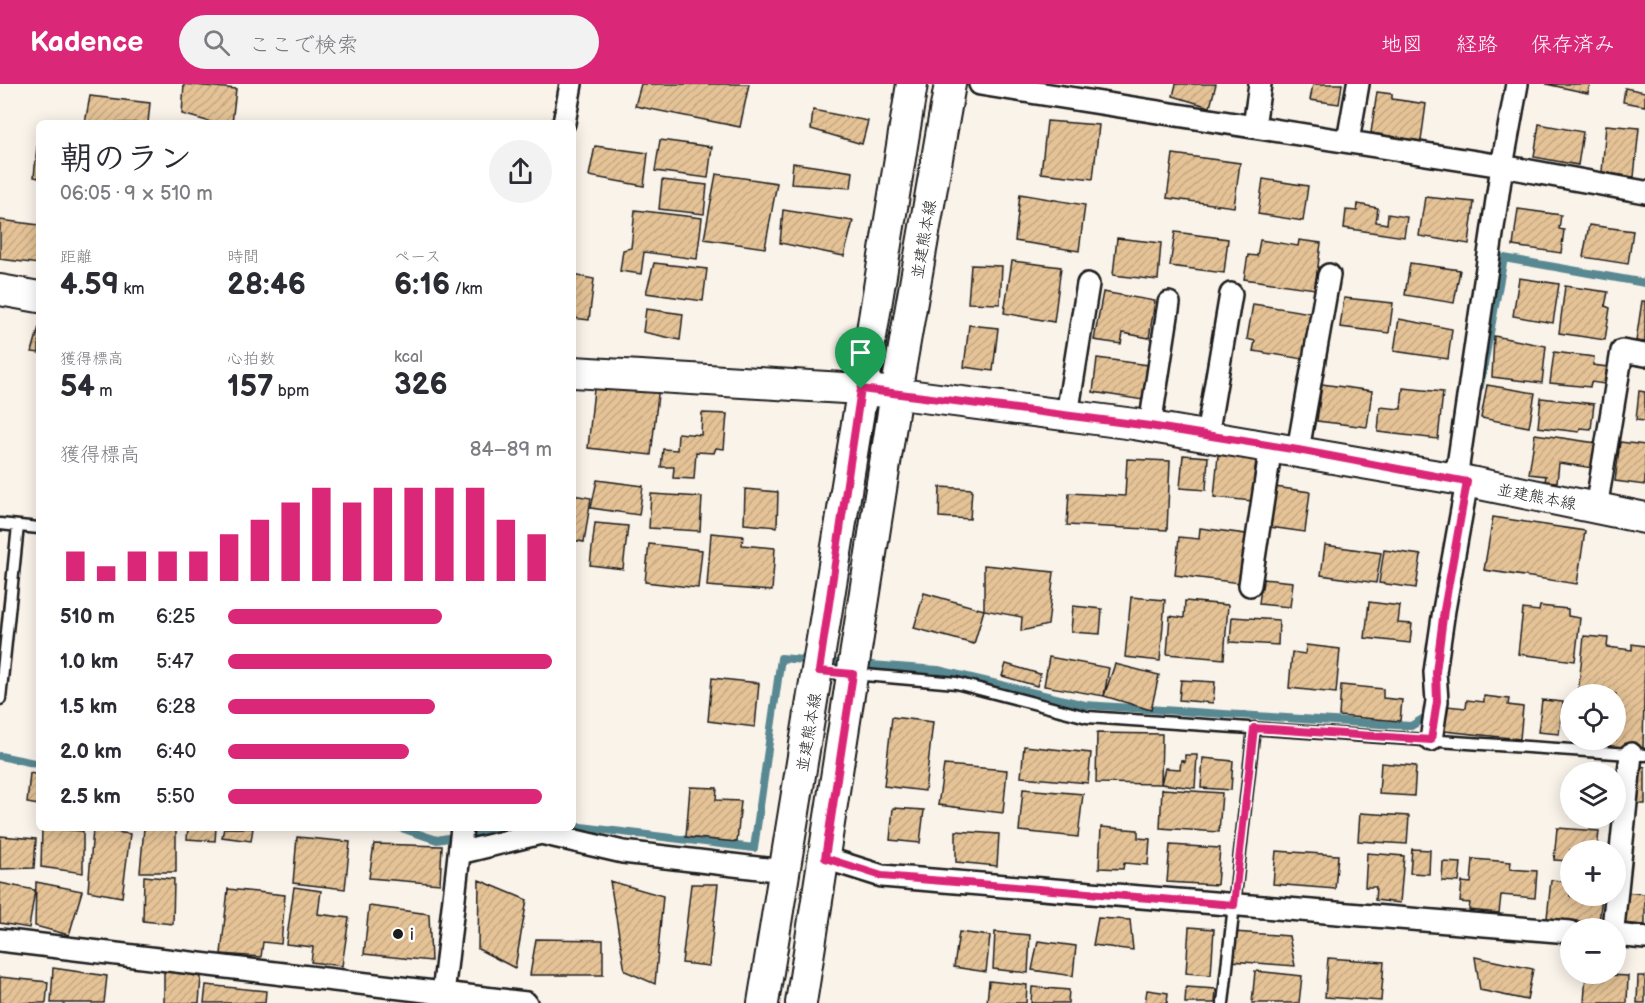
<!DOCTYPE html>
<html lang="ja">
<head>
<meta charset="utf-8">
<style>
	:root { --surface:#fff; --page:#f2f2f3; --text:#2b2b33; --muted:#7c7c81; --accent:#db2777 }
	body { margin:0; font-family:"Balsamiq Sans","Klee One",sans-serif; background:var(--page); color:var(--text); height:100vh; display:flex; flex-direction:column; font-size:22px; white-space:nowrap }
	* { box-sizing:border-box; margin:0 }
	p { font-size:20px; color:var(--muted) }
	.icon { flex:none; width:33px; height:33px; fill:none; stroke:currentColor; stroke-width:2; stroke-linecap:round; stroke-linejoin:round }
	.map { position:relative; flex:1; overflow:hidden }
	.side { position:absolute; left:36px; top:36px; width:540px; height:711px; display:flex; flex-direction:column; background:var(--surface); border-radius:9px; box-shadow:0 3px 15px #0003 }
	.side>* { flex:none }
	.tools { position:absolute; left:1560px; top:600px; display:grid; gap:12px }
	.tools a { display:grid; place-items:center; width:66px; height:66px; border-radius:50%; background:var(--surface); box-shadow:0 3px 15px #0003; font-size:30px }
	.pin { position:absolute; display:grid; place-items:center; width:51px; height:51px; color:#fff; margin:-62px -26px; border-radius:50% 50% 50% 0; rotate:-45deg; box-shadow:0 0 6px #0007 }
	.pin .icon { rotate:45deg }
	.round { display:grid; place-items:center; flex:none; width:63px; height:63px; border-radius:32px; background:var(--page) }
	.head { display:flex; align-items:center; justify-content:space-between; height:102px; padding:0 24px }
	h1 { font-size:33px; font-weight:600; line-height:45px }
	.metrics { display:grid; grid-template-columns:repeat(3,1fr); gap:9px; height:102px; padding:6px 24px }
	.metrics div { display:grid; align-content:center }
	.metrics b { font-size:30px; font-weight:600 }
	.metrics small { font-size:16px; font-weight:400 }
	.metrics p { font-size:16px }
	.chart { height:168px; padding:12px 24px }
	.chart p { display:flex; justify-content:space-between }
	.chart svg { width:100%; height:108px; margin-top:6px; stroke:var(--accent); stroke-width:6 }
	ul { padding:0 24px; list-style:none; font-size:20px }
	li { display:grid; grid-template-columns:96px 72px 1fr; align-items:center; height:45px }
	li i { height:15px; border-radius:8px; background:var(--accent) }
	header { display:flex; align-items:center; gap:36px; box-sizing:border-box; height:84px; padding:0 30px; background:var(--accent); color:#fff }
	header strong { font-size:28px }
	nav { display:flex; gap:33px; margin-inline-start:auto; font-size:21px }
	.search { width:420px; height:54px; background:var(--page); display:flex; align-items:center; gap:15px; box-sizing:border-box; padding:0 21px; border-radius:33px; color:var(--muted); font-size:22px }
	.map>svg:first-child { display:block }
</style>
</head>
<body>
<header>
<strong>Kadence</strong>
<div class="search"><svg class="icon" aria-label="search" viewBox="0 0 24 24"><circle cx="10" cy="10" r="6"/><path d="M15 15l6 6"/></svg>ここで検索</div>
<nav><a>地図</a><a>経路</a><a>保存済み</a></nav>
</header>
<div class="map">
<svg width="1645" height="919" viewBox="0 0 1645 919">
	<defs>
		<pattern id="building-hatch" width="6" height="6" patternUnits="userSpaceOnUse" patternTransform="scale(1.5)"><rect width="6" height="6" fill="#e5c397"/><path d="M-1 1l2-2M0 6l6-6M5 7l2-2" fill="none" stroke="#c4a782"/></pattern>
	</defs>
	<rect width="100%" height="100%" fill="#faf3ea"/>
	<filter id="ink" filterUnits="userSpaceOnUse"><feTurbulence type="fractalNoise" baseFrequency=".0167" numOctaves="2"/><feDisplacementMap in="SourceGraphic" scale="12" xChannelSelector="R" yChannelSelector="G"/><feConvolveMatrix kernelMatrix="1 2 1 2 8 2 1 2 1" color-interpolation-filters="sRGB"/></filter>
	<g filter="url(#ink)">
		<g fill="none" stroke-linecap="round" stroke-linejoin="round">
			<path stroke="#598892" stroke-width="8" d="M1480,302L1504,174L1645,199
				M871,581L938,586L1085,621L1411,642L1426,633L1427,625
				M0,672L39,680
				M573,742L754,764L781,574L837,579
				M401,744L437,756L503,744"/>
		</g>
		<path fill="url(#building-hatch)" stroke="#1c1c1c" stroke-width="1.5" d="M184,0L236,5L232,39H214L182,30Z
			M641,0H749L740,43L635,22Z
			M1176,0H1216L1210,23L1173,12Z
			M1313,0H1342L1339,20L1310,16Z
			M1546,0H1590L1588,9Z
			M1625,4L1645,8V22L1623,18Z
			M1377,8L1392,10V15L1426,20L1421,57L1371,49Z
			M90,12L150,19L148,39H85Z
			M813,26L868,37L862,60L811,45Z
			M1047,37L1099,41L1093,95L1041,89Z
			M1539,40L1583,48L1578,81L1534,73Z
			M1606,41L1639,44L1634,93L1602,88Z
			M660,56L712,63L708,94L655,87Z
			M595,62L648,69L644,102L589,92Z
			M37,63H39V94L34,93Z
			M1173,70L1240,79L1234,123L1167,114Z
			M793,79L853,88L851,104L791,100Z
			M716,90L777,99L765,164L704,155Z
			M1263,95L1308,102L1303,137L1258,130Z
			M662,96L707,101L704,130L659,125Z
			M1020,110L1085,121L1079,167L1015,157Z
			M1425,113L1474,118L1469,160L1419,152Z
			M1358,120L1378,124L1376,138L1387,140L1388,130L1407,133L1404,153L1344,144L1346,126L1357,127Z
			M1518,125L1561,131L1559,145L1564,146L1561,169L1513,162Z
			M635,126L702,134L697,175L644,168L641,190L620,187L623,166L631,164Z
			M783,126L853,137L844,172L780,159Z
			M0,136L39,141V180L0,175Z
			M1589,141L1633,147L1628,180L1583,173Z
			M1175,148L1228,155L1224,189L1170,182Z
			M1117,154L1161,159L1158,196L1113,191Z
			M1260,156L1298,162L1299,156L1321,159L1315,205L1244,195L1248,171L1257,172Z
			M1012,177L1061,183L1054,238L1004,229Z
			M654,179L707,185L703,217L646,209Z
			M1410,179L1460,186L1454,219L1405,211Z
			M971,181L1002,182L1000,220L968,219Z
			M573,191L594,195L589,236L573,234Z
			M1519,194L1559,200L1553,239L1513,232Z
			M1565,202L1608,208L1605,222L1610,224L1605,256L1559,249Z
			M1103,208L1155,217L1149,254L1123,249L1121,260L1094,256Z
			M1344,214L1393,219L1389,249L1340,243Z
			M1642,217H1645V258L1636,257Z
			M1253,220L1311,229L1303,275L1253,267L1255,257L1247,255Z
			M646,225L683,230L680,256L643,248Z
			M1399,235L1452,245L1448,275L1394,267Z
			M969,241L998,244L993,287L964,283Z
			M39,243V269L32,268Z
			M1494,252L1546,262L1542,299L1492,293Z
			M1554,268L1594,273L1593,281L1607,283L1604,300L1591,298L1590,303L1550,299Z
			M1097,274L1148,281L1143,316L1093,308Z
			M595,295L659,302L651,371L588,364Z
			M1322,300L1372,307L1367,343L1317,337Z
			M1487,301L1535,309L1529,343L1481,334Z
			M1403,304L1443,308L1438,355L1378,348L1380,323L1401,325Z
			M1639,307L1645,308V337L1636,336Z
			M1541,314L1594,320L1591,345L1580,344L1579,348L1538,343Z
			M702,329L727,330L724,365L716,364L714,369L696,368L694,395L673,394L674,383H661L663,365L677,366L678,349L701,351Z
			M1535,350L1596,359L1593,384L1559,379L1557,398L1545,397L1546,392L1529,390Z
			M1620,358L1645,361V401L1615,397Z
			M1183,371L1208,373L1206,406L1180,404Z
			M1218,371L1256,375L1252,417L1214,413Z
			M1127,375L1170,377L1167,446L1067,441L1069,409L1125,412Z
			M597,396L643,402L639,431L591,424Z
			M940,403L972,405L970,435L939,433Z
			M1275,403L1310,408L1305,448L1270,443Z
			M745,405L778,408L777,443L744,440Z
			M651,410L702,413L700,447L649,444Z
			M573,411L591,414L584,458L573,456Z
			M1493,433L1585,447L1577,500L1484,486Z
			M595,439L628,442L623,485L590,481Z
			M1200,444L1246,450L1240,499L1175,491L1179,453L1199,455Z
			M711,449L743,452L742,461L775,464L772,507L707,502Z
			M649,460L702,466L698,504L645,498Z
			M1325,461L1381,469L1376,499L1321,491Z
			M1384,466L1421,471L1416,504L1379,499Z
			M984,481L1054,488L1048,541L1021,547L1022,533L984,526Z
			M1262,495L1293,498L1290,523L1259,520Z
			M924,509L984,526L974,560L914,544Z
			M1131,513L1165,516L1160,577L1125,573Z
			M1185,517L1228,521L1224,575L1167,570L1170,532L1184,534Z
			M1369,518L1400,522L1398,539L1412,540L1410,559L1365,554Z
			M1073,522L1102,525L1100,550L1071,548Z
			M1540,522L1568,525V532L1580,534L1575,577L1518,570L1523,525L1539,527Z
			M1232,533L1279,536L1278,561L1230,558Z
			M1584,552L1608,554L1607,563L1632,566V560L1645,562L1643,666L1573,659L1574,656H1616V610H1578Z
			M1306,561L1340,565L1336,609L1289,604L1292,568L1305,570Z
			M1049,573L1109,584L1104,612L1044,602Z
			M1006,580L1040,590L1037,602L1002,592Z
			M1115,580L1159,591L1151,626L1104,612Z
			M712,594L759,599L755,643L708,637Z
			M1181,596L1215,598L1213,619L1179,616Z
			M1341,601L1383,605V614L1402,616L1400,637L1339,632Z
			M1484,612L1509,615L1508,621L1523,623L1520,655L1444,647L1447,622L1466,624L1467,616L1484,618Z
			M1542,616L1563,618L1559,650L1538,648Z
			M892,633L933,638L925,707L884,702Z
			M1097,649L1162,650L1161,700L1096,699Z
			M1024,662L1091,669L1088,699L1021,693Z
			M1185,671H1197L1195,704L1161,700L1165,684L1180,685L1181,676L1185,678Z
			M1203,674L1233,677L1231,706L1201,704Z
			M1381,679L1416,682L1414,712L1379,710Z
			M944,681L1007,686L1003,729L938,721Z
			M1641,682L1645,683V720H1638Z
			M30,689L39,691V721L27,719Z
			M690,703L717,704L716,716L741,717L737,758L686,753Z
			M1023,705L1083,710L1078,753L1019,747Z
			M1162,705L1222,709L1219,748L1160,744Z
			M893,724L924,726L920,759L890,756Z
			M1360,729L1409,732L1407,760L1358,757Z
			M1101,743L1138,746V754L1150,755L1148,781L1124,779L1123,785L1099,784Z
			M42,744L83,747V789L41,783Z
			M144,744L176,745V788H140Z
			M188,744H216L215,757L187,755Z
			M224,744H253L251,757L222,753Z
			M1557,744L1599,747L1597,766H1570V777L1554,776Z
			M93,745L130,750L122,813L88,807Z
			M956,747L999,750L997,782L956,778Z
			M0,752L36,755L34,784L0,785Z
			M297,753L350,758L345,805L293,799Z
			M374,760L442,762L440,800L369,794Z
			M1170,761L1220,764L1217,801L1167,798Z
			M1412,765L1430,766L1429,790L1410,789Z
			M1276,767L1338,771L1335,805L1273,800Z
			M1367,769L1404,772L1400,819L1375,816L1376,803H1365Z
			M1473,775L1511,778L1510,785L1537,787L1535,814L1501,811L1499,829L1469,826L1470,819L1460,818L1462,798L1471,799Z
			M1443,778L1461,779L1459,798L1442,797Z
			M144,792L174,795L173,840L143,837Z
			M479,796L527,816L515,884L478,865Z
			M1551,796L1570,798V812H1602L1599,839L1547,834Z
			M610,797L663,812L655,900L625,887Z
			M36,798L82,807L69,851L35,842Z
			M0,799L35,806L29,844L0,839Z
			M691,800H718L709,882L682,879Z
			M294,803L321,807L318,830L349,834L342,882L311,878L313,863L286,860Z
			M228,805L285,811L281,860L263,858L261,873L221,870Z
			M1624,808L1645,810V841L1620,839Z
			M369,822L429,830L431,877L364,870Z
			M1098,834L1130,836L1133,866L1093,861Z
			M1189,843L1214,845L1211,891L1186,889Z
			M959,848L990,852L986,888L954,883Z
			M995,848L1030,851L1028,889L993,885Z
			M1234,848L1289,852L1295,882L1231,877Z
			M536,855L603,856V891H530Z
			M1038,857L1076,862L1073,892L1032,886Z
			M1475,873L1533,885L1527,916L1480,906Z
			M1328,874L1384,878L1381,917L1325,913Z
			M53,884L107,892L104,919H51Z
			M164,886L201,893L199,919H164Z
			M1255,887L1302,892L1299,919H1252Z
			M1586,890L1628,892L1627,919H1584Z
			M1638,892H1645V919H1637Z
			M0,893L48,898L46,919H0Z
			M989,897L1027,901L1026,919H987Z
			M206,901L266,907L265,919H204Z
			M1032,903L1069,906L1068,919H1031Z
			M1186,903L1216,905L1215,919H1185Z
			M1147,906L1168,909L1167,919H1145Z"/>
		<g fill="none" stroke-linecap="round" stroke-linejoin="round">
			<g stroke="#1c1c1c" stroke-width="15">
				<path id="lane" d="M0,440L39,444
					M819,587L956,599L1087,633L1645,671
					M0,615L18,442
					M1223,919L1254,644"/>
			</g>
			<g stroke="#1c1c1c" stroke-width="26">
				<path id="street" d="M980,0L1502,82L1645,108
					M564,39L571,0
					M1254,43L1260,0
					M1348,57L1358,0
					M1067,331L1088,200
					M1150,342L1169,219
					M1207,352L1231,210
					M1298,366L1329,191
					M1456,395L1502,82L1517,0
					M1596,424L1622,267L1645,271
					M1250,501L1271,362
					M1431,656L1437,617L1435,588L1444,526L1467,398
					M459,769L541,749L623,768L784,787
					M825,774L882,792L1570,848
					M1613,844L1631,670
					M1616,851L1645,854
					M0,856L526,919
					M442,919L462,744"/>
			</g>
			<g stroke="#1c1c1c" stroke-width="34">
				<path id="secondary" d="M0,206L39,213
					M573,288L861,305L1134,340L1456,395L1645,434
					M763,919L912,0
					M801,919L896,309L950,0"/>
			</g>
			<use href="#lane" stroke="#fff" stroke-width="10"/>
			<use href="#street" stroke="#fff" stroke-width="21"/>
			<use href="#secondary" stroke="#fff" stroke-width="30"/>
		</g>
	</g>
	<g fill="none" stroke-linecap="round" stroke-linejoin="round" filter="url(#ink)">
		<g stroke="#fff" stroke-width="12">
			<path id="route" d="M861,305L1150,342L1298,366L1467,398L1444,526L1436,588L1437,617L1431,656L1254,644L1234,821L882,792L825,774L853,590L819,587Z"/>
		</g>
		<use href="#route" stroke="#db2777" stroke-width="8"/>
	</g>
	<circle fill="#1c1c1c" stroke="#fff" stroke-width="2" cx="398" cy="850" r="6"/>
	<g text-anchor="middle" stroke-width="5" stroke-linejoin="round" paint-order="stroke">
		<g font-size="16" fill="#1c1c1c" stroke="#fff">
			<text transform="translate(923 155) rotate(-80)" y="6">並建熊本線</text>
			<text transform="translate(1537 412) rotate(11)" y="6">並建熊本線</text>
			<text transform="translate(808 648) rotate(-80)" y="6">並建熊本線</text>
		</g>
		<g font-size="16" fill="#1c1c1c" stroke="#fff" text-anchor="start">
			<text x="410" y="856">i</text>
		</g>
	</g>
</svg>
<div class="tools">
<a><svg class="icon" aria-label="locate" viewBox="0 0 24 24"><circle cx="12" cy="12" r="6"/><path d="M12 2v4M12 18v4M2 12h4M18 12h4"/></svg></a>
<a><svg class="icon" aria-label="layers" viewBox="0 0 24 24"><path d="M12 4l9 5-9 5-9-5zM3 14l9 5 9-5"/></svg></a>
<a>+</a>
<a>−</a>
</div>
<div class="pin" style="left:861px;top:305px;background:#1e9e55"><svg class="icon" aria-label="arrive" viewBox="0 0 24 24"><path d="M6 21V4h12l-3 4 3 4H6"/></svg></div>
<section class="side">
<div class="head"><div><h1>朝のラン</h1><p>06:05 · 9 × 510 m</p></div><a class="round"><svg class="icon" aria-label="share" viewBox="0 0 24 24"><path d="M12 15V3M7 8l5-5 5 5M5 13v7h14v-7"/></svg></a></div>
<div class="metrics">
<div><p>距離</p><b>4.59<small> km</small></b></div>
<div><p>時間</p><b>28:46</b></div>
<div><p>ペース</p><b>6:16<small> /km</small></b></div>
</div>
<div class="metrics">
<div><p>獲得標高</p><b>54<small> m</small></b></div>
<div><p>心拍数</p><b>157<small> bpm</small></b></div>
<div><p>kcal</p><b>326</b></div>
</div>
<div class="chart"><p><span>獲得標高</span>84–89 m</p>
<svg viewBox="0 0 160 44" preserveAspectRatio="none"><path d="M5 44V32M15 44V38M25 44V32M35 44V32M45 44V32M55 44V25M65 44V19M75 44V12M85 44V6M95 44V12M105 44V6M115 44V6M125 44V6M135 44V6M145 44V19M155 44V25"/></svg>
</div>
<ul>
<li><b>510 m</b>6:25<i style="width:66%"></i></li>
<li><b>1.0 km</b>5:47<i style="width:100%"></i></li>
<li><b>1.5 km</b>6:28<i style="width:64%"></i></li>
<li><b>2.0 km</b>6:40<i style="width:56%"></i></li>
<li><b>2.5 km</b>5:50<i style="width:97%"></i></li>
</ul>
</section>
</div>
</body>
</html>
